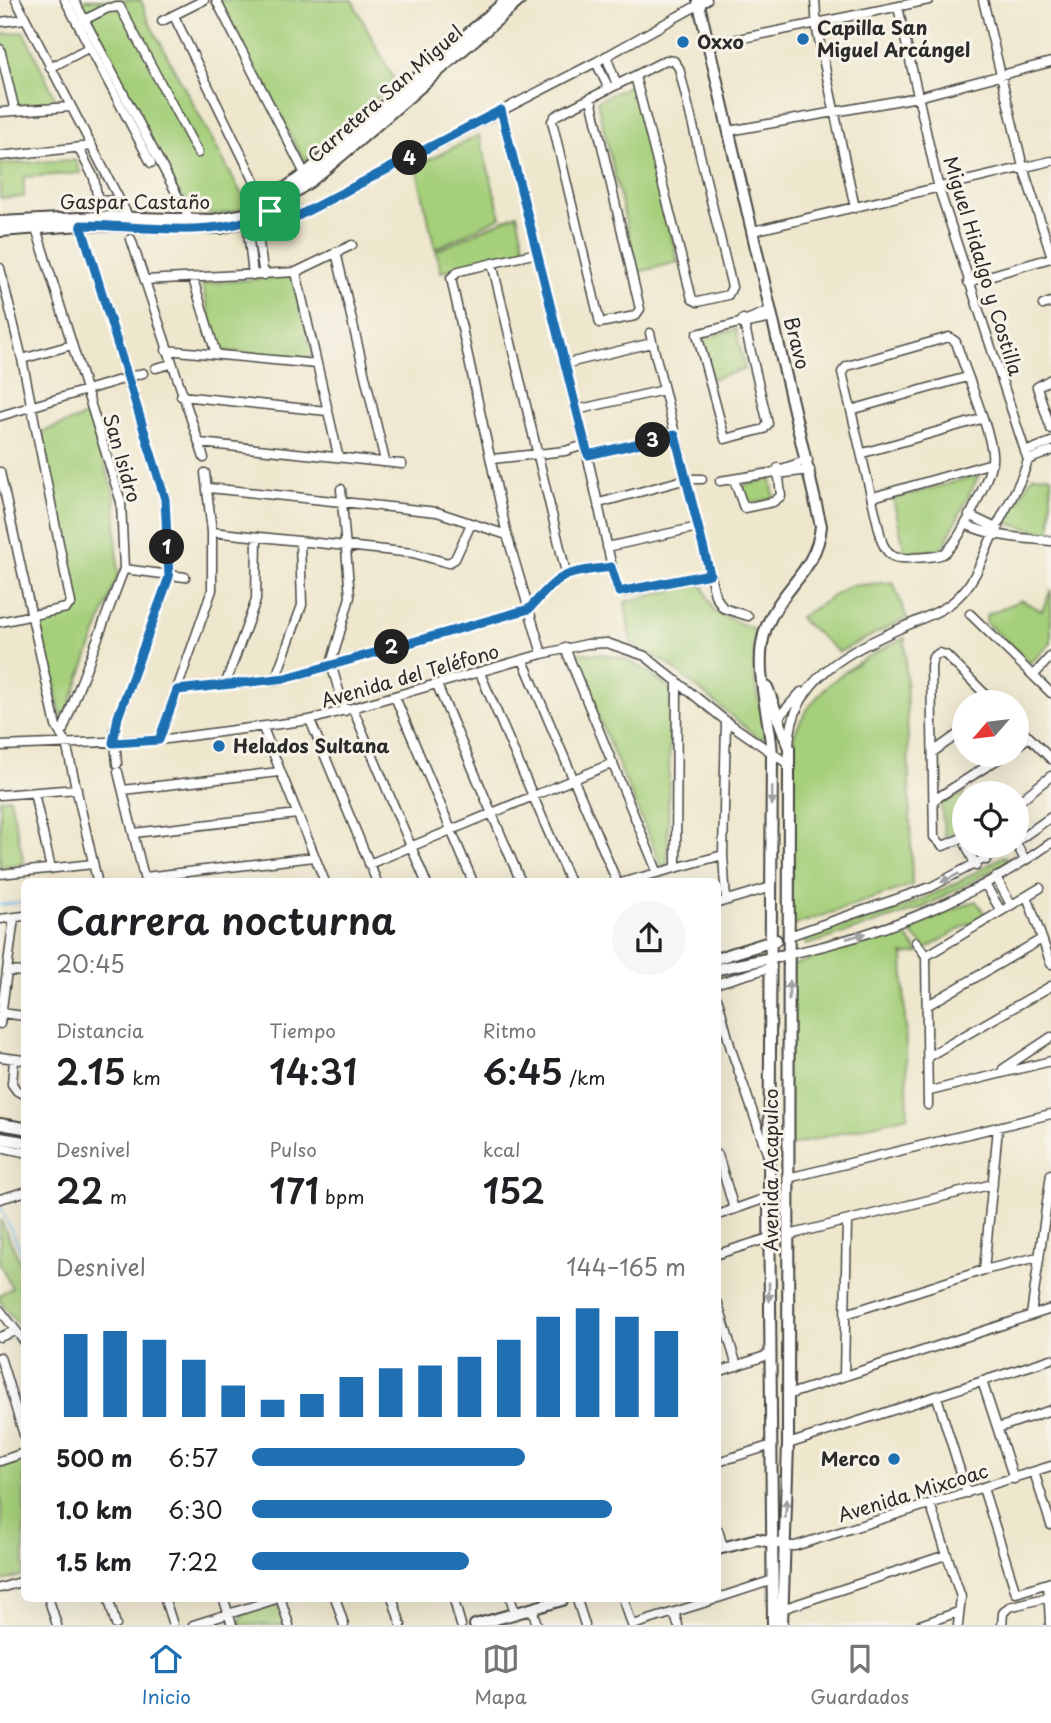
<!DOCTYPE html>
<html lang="es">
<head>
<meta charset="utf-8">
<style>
	:root { --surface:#fff; --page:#f6f6f6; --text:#202124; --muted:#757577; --line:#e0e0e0; --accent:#1f6fb2 }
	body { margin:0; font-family:"Playpen Sans",sans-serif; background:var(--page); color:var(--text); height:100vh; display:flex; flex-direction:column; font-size:26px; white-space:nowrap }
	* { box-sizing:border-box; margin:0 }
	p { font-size:23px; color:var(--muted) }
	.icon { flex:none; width:38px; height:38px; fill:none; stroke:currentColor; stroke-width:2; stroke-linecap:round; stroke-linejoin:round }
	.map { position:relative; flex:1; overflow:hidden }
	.sheet { position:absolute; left:21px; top:878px; width:700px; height:724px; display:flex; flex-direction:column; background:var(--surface); border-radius:10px; box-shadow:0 7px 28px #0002 }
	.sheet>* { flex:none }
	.needle { width:46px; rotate:242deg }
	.fabs { position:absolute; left:952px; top:690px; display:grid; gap:14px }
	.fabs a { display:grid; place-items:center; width:77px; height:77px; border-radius:50%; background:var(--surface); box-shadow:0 7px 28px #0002; font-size:35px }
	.pin { position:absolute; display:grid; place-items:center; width:60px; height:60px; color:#fff; margin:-30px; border-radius:14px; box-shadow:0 4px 10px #0006 }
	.km { position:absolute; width:35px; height:35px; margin:-18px; border-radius:50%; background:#222; color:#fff; font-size:19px; line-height:35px; text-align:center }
	.round { display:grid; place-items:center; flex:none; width:74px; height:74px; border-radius:37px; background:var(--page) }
	.headline { display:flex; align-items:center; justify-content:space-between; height:119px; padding:0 35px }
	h1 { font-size:38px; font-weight:600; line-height:52px }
	.metrics { display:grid; grid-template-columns:repeat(3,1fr); gap:10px; height:119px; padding:7px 35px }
	.metrics div { display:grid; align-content:center }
	.metrics b { font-size:35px; font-weight:600 }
	.metrics small { font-size:19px; font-weight:400 }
	.metrics p { font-size:19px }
	.chart { height:196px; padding:14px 35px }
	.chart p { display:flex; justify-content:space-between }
	.chart svg { width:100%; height:126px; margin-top:7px; stroke:var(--accent); stroke-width:6 }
	ul { padding:0 35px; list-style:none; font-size:23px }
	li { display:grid; grid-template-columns:112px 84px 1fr; align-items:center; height:52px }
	li i { height:18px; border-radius:9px; background:var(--accent) }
	.menu { display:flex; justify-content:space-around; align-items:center; height:98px; border-top:2px solid var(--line); background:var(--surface); font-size:19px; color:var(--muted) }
	.menu a { display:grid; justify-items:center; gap:4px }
	.menu .active { color:var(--accent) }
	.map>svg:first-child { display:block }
</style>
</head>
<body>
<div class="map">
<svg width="1051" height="1625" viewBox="0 0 1051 1625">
	<rect width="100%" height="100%" fill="#f7f3e8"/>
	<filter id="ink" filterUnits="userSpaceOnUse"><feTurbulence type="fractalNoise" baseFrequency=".0143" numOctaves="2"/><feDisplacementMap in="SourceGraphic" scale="14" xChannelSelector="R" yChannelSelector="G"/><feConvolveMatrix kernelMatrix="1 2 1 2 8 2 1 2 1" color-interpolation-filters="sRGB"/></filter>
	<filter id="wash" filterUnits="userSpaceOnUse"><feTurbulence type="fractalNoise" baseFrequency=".00686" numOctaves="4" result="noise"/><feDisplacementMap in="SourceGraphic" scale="28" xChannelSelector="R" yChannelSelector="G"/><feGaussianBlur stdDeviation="1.57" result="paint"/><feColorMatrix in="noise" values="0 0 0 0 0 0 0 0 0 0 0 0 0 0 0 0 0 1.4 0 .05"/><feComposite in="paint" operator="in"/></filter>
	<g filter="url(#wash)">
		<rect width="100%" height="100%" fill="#eee7cd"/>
		<path fill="#a5cf7a" stroke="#687d52" stroke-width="2" d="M76,0H141L148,20L248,206C228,215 213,216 191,211L167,177Z
			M217,0H352L395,82L304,161Z
			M24,32L57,102L16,106L0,34Z
			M633,84L678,262L638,272L597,101Z
			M479,135L501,217L435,249L416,166Z
			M75,160L81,173L24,177V197L0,198V164Z
			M517,214L525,249L441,272L436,251Z
			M292,276L313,355L310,358L221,351L218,348L202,284Z
			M736,329L745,369L711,379L702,339Z
			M89,415L115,497L118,575L63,723L38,620L78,610L42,432Z
			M979,475L942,549L905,553L893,499Z
			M1033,475L1051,476V534L1006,523Z
			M771,479L774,498L745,505L740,486Z
			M893,582L907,618L839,652L799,618L849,586Z
			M702,583L714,612L756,630C752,648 753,667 756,686C758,705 770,723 762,741L667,663L631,643L625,602Z
			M1051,590V643L1031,663L986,623V615L1021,600L1042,611Z
			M905,638L912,885L789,927L794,735C813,686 859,659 905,638Z
			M571,653C623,654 630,657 671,690L667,865L662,867Z
			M964,794V827L945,838L941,804Z
			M10,798L24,863L0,867V799Z
			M1004,856L1008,859L1006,863L922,908L823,940L806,945L804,941L806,938L905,907L955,884Z
			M976,901L985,914L926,949L907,928Z
			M902,930L919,953L904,955L903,953L908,1116L785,1147L787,967Z
			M0,1219L24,1270V1321L18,1324L0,1301V1294L12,1288L0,1264Z
			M24,1460V1575L0,1582L2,1524L0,1468Z
			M275,1604L282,1611L286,1625H239L243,1613Z"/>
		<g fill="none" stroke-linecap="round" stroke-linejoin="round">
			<path stroke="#76b7ea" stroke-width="2" d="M0,905L24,902
				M0,1206L24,1258"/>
		</g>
	</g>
	<g filter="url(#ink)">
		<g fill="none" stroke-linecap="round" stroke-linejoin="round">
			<g stroke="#484743" stroke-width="11">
				<path id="minor" d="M16,0L129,218
					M65,0L151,163
					M74,0L190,219
					M216,0L305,174
					M815,0L817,30L855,208
					M983,0L1023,167L1051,254
					M174,16L269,211L294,218L596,62L707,0
					M84,20L108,8L120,7L198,153
					M162,21L204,0
					M0,22L25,19
					M709,45L929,0
					M0,49L15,111
					M606,56L617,85
					M596,62L609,89
					M50,68L88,48
					M591,99L640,309L635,316L600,323L552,121L555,116L666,60L674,61L679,68L732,287L728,295L698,302L692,299L635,76
					M501,110L585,445L617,590L623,592L710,574
					M0,112L70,107
					M729,131L918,97L1051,62
					M78,147L94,178L98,201L120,200
					M0,156L92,146
					M255,219L264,275
					M247,222L253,275
					M81,225L165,499L169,577L114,730L117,764
					M36,228L121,502L124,569L61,735
					M253,228L294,218
					M753,231L1051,161
					M131,239L204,458
					M336,252L385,461
					M537,253L459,271L451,278L507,535L542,654
					M492,263L566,573
					M0,268L22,359L71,603L66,608L0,622
					M296,272L338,455
					M193,279L216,354
					M145,280L296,272L352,245
					M968,282L1051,258
					M1043,305L1051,302
					M743,319L768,424L764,429L725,439L697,334L739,323L771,310
					M742,324L773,318
					M650,333L715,595L723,608L748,616
					M949,337L956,342C963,366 995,440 992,460C989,479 959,545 943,554C934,558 921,557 911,558C895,559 889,558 882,542L842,372L847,366Z
					M166,350L317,364
					M22,359L72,345
					M564,364L652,343
					M156,368L171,364
					M1051,379L1037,387L1051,429
					M181,396L327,411
					M576,410L664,390
					M851,410L967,377
					M0,416L143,373
					M200,443L402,464
					M1025,452L1051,442
					M863,453L981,419
					M588,455L675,435
					M492,459L565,451L585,445
					M1028,460L1051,451
					M0,472L56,726L66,743L97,880
					M777,474L810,470
					M734,480L744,508L773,502L781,496L778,468
					M720,481L770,473L808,460
					M209,488L437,512L507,535
					M341,489L350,597L331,664L345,711
					M873,497L992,463
					M599,503L687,479H702
					M969,515L998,529
					M965,524C992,537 1021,538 1051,541
					M212,532L413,553L448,563L455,559L471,524
					M607,547L698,527
					M124,569L185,577
					M970,614L1051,693
					M565,648L657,871
					M523,660L617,882
					M480,673L570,882
					M1034,675L1051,656
					M275,680L302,605L300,541
					M225,685L256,600L257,537
					M437,685L521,882
					M177,690L286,678L529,609C563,571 562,574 611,567
					M395,697L473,882
					M353,709L426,882
					M777,719L801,692
					M310,720L377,882
					M1017,725L1051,759
					M263,728L325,882
					M159,740L212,590V532L205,473
					M789,745C792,675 854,649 910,624C928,616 948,609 961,594C978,577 985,550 996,528C1007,505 1021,485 1028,460L939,189L898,7
					M0,746L159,740L310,720L542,654L587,644L607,643L645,656L726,721L788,764
					M1017,746L1029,737
					M933,752L964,730
					M118,772L145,881
					M123,790L279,772
					M34,793L51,869
					M0,795L77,789
					M934,800L1006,754
					M1017,803L1051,776
					M134,833L297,814
					M964,837L943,846L934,837L931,666L933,657L939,653L946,655L993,702
					M1017,841L1051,817
					M966,845L976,866
					M979,845L986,860
					M1017,845L1025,860
					M369,864L613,763
					M676,866L677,681
					M0,874L93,864
					M145,877L314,857
					M996,877L1011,905
					M624,882L723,855
					M985,884L1001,911
					M1027,896L1051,964
					M726,900L723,855L726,721
					M718,903L771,887
					M0,919L24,916
					M789,936L931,887L1010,845
					M916,942L926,956
					M790,954C882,934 974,898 1051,843
					M926,956L928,1105
					M926,956L1040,888
					M8,971L24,972
					M718,983L772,967
					M718,1000L731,1049L767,1153
					M928,1005L1040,940
					M2,1013L24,1016
					M0,1024L14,918
					M929,1056L1051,986
					M0,1057L24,1060
					M14,1060L12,1084L17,1091L24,1094
					M1003,1069L1051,1037
					M930,1091L1051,1061
					M0,1147L24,1152
					M718,1155L734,1209
					M788,1178L1051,1114
					M0,1199L24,1192
					M718,1215L769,1197
					M789,1235L993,1184
					M718,1254L769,1238
					M984,1270L998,1128
					M718,1304L737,1366
					M0,1310L24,1341
					M846,1314L984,1270L1038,1257
					M1031,1315L1051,1174
					M0,1337L15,1331
					M0,1357L24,1435
					M718,1372L771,1354
					M844,1375L847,1221
					M982,1381L1014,1479
					M787,1395L1051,1309
					M937,1397L967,1493
					M998,1428L1051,1410
					M788,1444L1051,1359
					M0,1461L24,1453
					M718,1462L772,1445
					M1034,1472L1051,1525
					M983,1488L1016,1593L1051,1582
					M930,1504L961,1597L958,1625
					M718,1530L723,1547
					M783,1546H795L1051,1466
					M1048,1584L1050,1625
					M0,1588L24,1581
					M718,1598L773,1580
					M49,1600L57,1625
					M109,1600L116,1625
					M165,1600L173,1625
					M224,1600L232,1625
					M281,1600L289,1625
					M336,1600L344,1625
					M393,1600L401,1625
					M454,1600L461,1625
					M511,1600L515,1613
					M577,1600L585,1625
					M624,1600L632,1625
					M532,1608L537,1625
					M782,1609L946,1555
					M674,1612L678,1625
					M193,1625L273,1600
					M633,1625L713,1600
					M920,1625L958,1612
					M1002,1625L1003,1613L1009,1607L1049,1597"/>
			</g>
			<g stroke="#484743" stroke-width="14">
				<path id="major" d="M698,0L821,526C817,571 781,588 766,628C752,667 770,714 772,755L769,1197L773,1625
					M0,222L100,217L213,220L251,213L305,174L507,0
					M0,231L81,225L221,228L255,219L311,181L348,150L520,0
					M767,687L789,748L788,1444L782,1625
					M718,958L776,940
					M718,969L790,954
					M0,1124L24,1128
					M0,1138L24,1142
					M718,1549L757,1539L777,1543
					M475,1625L562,1600"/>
			</g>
			<use href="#minor" stroke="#fff" stroke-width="8"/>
			<use href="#major" stroke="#fff" stroke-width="10"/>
		</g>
		<defs><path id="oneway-solid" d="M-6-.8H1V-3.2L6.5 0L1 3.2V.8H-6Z" transform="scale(1.75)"/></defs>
		<g fill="#a0a0a0">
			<use href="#oneway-solid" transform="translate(772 796) rotate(91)"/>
			<use href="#oneway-solid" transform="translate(950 878) rotate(154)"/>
			<use href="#oneway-solid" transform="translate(856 936) rotate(-16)"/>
			<use href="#oneway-solid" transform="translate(789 990) rotate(-89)"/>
			<use href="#oneway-solid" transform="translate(769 1292) rotate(90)"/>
			<use href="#oneway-solid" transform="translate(786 1508) rotate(-86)"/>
		</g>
	</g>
	<g fill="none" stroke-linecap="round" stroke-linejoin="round" filter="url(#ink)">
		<g stroke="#fff" stroke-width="14">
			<path id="route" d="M501,110L588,455L675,435L710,574L619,592L611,567C562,574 563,571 529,609L286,678L177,690L159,740L113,743L118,717L169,577L165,499L81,225C141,225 217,241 270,211L294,218Z"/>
		</g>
		<use href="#route" stroke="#1f6fb2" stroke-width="9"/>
	</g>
	<g fill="#1f6fb2" stroke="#f7f3e8" stroke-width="2.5">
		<circle cx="803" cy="39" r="7"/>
		<circle cx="683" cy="42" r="7"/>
		<circle cx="219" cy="746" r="7"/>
		<circle cx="894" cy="1459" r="7"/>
	</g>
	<g text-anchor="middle" stroke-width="6" stroke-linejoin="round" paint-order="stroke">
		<g font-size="19" font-weight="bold" fill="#2b2b2b" stroke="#f7f3e8" text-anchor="start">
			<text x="817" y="35">Capilla San<tspan x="817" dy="22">Miguel Arcángel</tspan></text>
			<text x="697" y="49">Oxxo</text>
			<text x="233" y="753">Helados Sultana</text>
			<text x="880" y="1466" text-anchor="end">Merco</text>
		</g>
		<g font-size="19" fill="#2b2b2b" stroke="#f7f3e8">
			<text transform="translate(385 94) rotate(-41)" y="7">Carretera San Miguel</text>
			<text x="135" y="209">Gaspar Castaño</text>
			<text transform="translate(983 266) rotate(73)" y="7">Miguel Hidalgo y Costilla</text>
			<text transform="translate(797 343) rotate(76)" y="7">Bravo</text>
			<text transform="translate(122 458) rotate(74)" y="7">San Isidro</text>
			<text transform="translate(410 676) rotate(-16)" y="7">Avenida del Teléfono</text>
			<text transform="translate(771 1170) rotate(-90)" y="7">Avenida Acapulco</text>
			<text transform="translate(913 1493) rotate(-17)" y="7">Avenida Mixcoac</text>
		</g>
	</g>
</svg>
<div class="fabs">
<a><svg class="needle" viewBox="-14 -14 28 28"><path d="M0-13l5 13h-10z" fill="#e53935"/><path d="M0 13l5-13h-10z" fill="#757577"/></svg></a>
<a><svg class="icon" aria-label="locate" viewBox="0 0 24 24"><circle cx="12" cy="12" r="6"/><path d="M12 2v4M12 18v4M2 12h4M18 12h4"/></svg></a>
</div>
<div class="pin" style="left:270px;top:211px;background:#1e9e55"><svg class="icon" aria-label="arrive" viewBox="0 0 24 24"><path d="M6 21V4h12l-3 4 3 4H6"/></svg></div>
<b class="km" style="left:167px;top:547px">1</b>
<b class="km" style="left:392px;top:647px">2</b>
<b class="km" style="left:653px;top:440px">3</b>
<b class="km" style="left:410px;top:158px">4</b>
<section class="sheet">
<div class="headline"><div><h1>Carrera nocturna</h1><p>20:45</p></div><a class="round"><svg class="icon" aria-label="share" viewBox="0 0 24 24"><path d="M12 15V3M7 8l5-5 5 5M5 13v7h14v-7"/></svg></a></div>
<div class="metrics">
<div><p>Distancia</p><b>2.15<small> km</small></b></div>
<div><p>Tiempo</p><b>14:31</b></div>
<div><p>Ritmo</p><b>6:45<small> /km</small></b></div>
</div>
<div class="metrics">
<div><p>Desnivel</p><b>22<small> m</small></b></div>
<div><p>Pulso</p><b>171<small> bpm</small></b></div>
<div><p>kcal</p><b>152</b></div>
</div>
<div class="chart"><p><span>Desnivel</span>144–165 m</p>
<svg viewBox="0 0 160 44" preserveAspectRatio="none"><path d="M5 44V15M15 44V14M25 44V17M35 44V24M45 44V33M55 44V38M65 44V36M75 44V30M85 44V27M95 44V26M105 44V23M115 44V17M125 44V9M135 44V6M145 44V9M155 44V14"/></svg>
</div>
<ul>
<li><b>500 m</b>6:57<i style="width:63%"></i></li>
<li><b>1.0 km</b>6:30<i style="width:83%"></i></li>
<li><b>1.5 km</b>7:22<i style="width:50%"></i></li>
</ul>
</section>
</div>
<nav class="menu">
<a class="active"><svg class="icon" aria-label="home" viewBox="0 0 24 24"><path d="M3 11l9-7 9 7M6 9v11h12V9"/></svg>Inicio</a>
<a><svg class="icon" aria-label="map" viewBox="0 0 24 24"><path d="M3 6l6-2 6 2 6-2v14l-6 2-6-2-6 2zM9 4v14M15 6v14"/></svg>Mapa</a>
<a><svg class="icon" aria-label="saved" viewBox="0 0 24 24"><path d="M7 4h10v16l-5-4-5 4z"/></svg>Guardados</a>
</nav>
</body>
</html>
